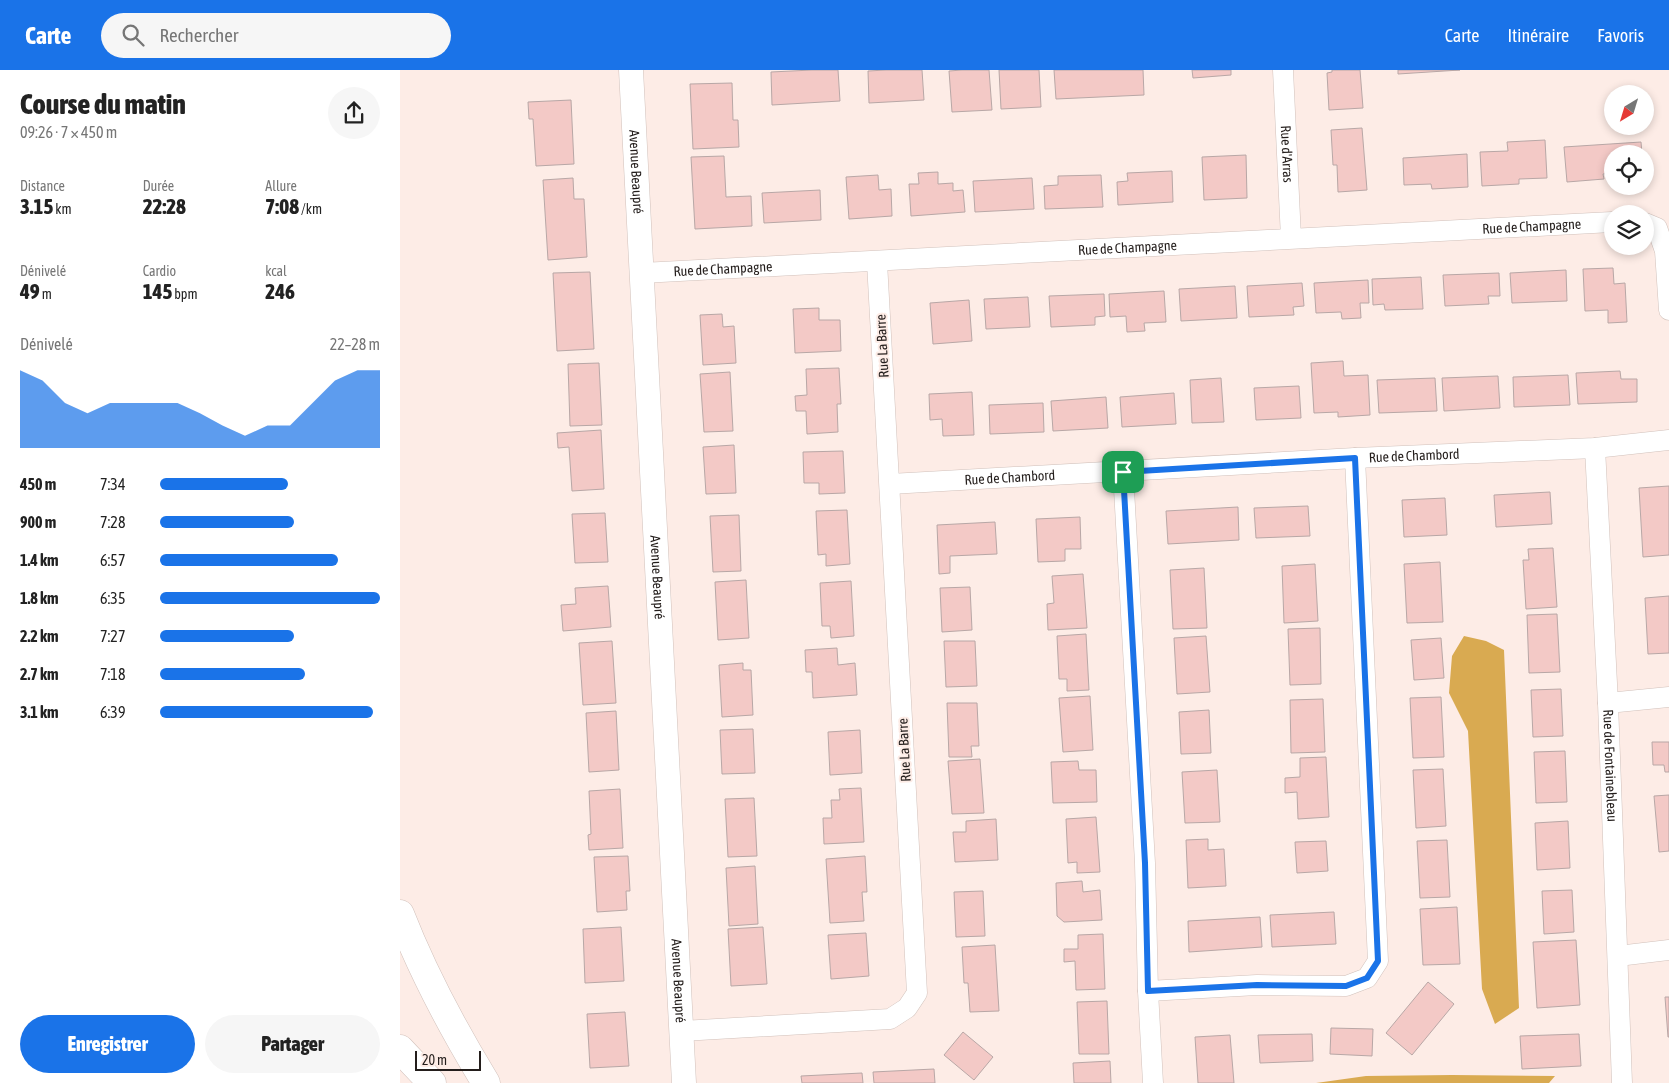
<!DOCTYPE html>
<html lang="fr">
<head>
<meta charset="utf-8">
<style>
	:root { --surface:#fff; --page:#f6f6f6; --text:#222; --muted:#767676; --accent:#1a73e8 }
	body { margin:0; font-family:"Asap Condensed",sans-serif; background:var(--page); color:var(--text); height:100vh; display:flex; flex-direction:column; font-size:19px; white-space:nowrap }
	* { box-sizing:border-box; margin:0 }
	p { font-size:16px; color:var(--muted) }
	.icon { flex:none; width:28px; height:28px; fill:none; stroke:currentColor; stroke-width:2; stroke-linecap:round; stroke-linejoin:round }
	.map { position:relative; flex:1; overflow:hidden }
	.details { display:flex; flex-direction:column; background:var(--surface); width:400px }
	.details>* { flex:none }
	.needle { width:32px; rotate:218deg }
	.controls { position:absolute; left:1204px; top:15px; display:grid; gap:10px }
	.controls a { display:grid; place-items:center; width:50px; height:50px; border-radius:50%; background:var(--surface); box-shadow:0 2px 8px #0003; font-size:25px }
	.scale { position:absolute; left:15px; bottom:12px; width:66px; box-sizing:border-box; padding-left:5px; border:2px solid #241e1c; border-top:0; font-size:14px; line-height:18px; white-space:nowrap; color:#241e1c; -webkit-text-stroke:4px #fdece6; paint-order:stroke }
	.pin { position:absolute; display:grid; place-items:center; width:42px; height:42px; color:#fff; margin:-21px; border-radius:10px; box-shadow:0 2px 8px #0006 }
	.round { display:grid; place-items:center; flex:none; width:52px; height:52px; border-radius:26px; background:var(--page) }
	.overview { display:flex; align-items:center; justify-content:space-between; height:85px; padding:0 20px }
	h1 { font-size:28px; font-weight:800; line-height:38px }
	.figures { display:grid; grid-template-columns:repeat(3,1fr); gap:8px; height:85px; padding:5px 20px }
	.figures div { display:grid; align-content:center }
	.figures b { font-size:21px; font-weight:800 }
	.figures small { font-size:14px; font-weight:400 }
	.figures p { font-size:14px }
	.chart { height:140px; padding:10px 20px }
	.chart p { display:flex; justify-content:space-between }
	.chart svg { width:100%; height:90px; margin-top:5px; fill:var(--accent); opacity:.7 }
	.button { display:flex; gap:10px; margin-top:auto; padding:10px 20px }
	.button a { flex:1; height:58px; border-radius:30px; background:var(--accent); color:#fff; font-size:20px; font-weight:800; line-height:58px; text-align:center }
	.button a+a { background:var(--page); color:var(--text) }
	ul { padding:0 20px; list-style:none; font-size:16px }
	li { display:grid; grid-template-columns:80px 60px 1fr; align-items:center; height:38px }
	li i { height:12px; border-radius:6px; background:var(--accent) }
	header { display:flex; align-items:center; gap:30px; box-sizing:border-box; height:70px; padding:0 25px; background:var(--accent); color:#fff }
	header strong { font-size:24px }
	nav { display:flex; gap:28px; margin-inline-start:auto; font-size:18px }
	.search { width:350px; height:45px; background:var(--page); display:flex; align-items:center; gap:12px; box-sizing:border-box; padding:0 18px; border-radius:28px; color:var(--muted); font-size:19px }
	main { display:flex; flex:1; min-height:0 }
	.map>svg:first-child { display:block }
</style>
</head>
<body>
<header>
<strong>Carte</strong>
<div class="search"><svg class="icon" aria-label="search" viewBox="0 0 24 24"><circle cx="10" cy="10" r="6"/><path d="M15 15l6 6"/></svg>Rechercher</div>
<nav><a>Carte</a><a>Itinéraire</a><a>Favoris</a></nav>
</header>
<main>
<section class="details">
<div class="overview"><div><h1>Course du matin</h1><p>09:26 · 7 × 450 m</p></div><a class="round"><svg class="icon" aria-label="share" viewBox="0 0 24 24"><path d="M12 15V3M7 8l5-5 5 5M5 13v7h14v-7"/></svg></a></div>
<div class="figures">
<div><p>Distance</p><b>3.15<small> km</small></b></div>
<div><p>Durée</p><b>22:28</b></div>
<div><p>Allure</p><b>7:08<small> /km</small></b></div>
</div>
<div class="figures">
<div><p>Dénivelé</p><b>49<small> m</small></b></div>
<div><p>Cardio</p><b>145<small> bpm</small></b></div>
<div><p>kcal</p><b>246</b></div>
</div>
<div class="chart"><p><span>Dénivelé</span>22–28 m</p>
<svg viewBox="0 0 160 44" preserveAspectRatio="none"><path d="M0 44V6L10 11L20 22L30 27L40 22L50 22L60 22L70 22L80 27L90 33L100 38L110 33L120 33L130 22L140 11L150 6L160 6V44z"/></svg>
</div>
<ul>
<li><b>450 m</b>7:34<i style="width:58%"></i></li>
<li><b>900 m</b>7:28<i style="width:61%"></i></li>
<li><b>1.4 km</b>6:57<i style="width:81%"></i></li>
<li><b>1.8 km</b>6:35<i style="width:100%"></i></li>
<li><b>2.2 km</b>7:27<i style="width:61%"></i></li>
<li><b>2.7 km</b>7:18<i style="width:66%"></i></li>
<li><b>3.1 km</b>6:39<i style="width:97%"></i></li>
</ul>
<div class="button"><a>Enregistrer</a><a>Partager</a></div>
</section>
<div class="map">
<svg width="1269" height="1013" viewBox="0 0 1269 1013">
	<rect width="100%" height="100%" fill="#fdece6"/>
	<path fill="#d9aa51" d="M1064,566L1086,571L1104,580L1119,938L1095,954L1082,919L1068,661L1049,623L1052,586Z
		M1052,1005L1155,1006L1149,1013H916L966,1006Z"/>
	<path fill="#f3c9c6" stroke="#b8a7a6" d="M412,0H438L440,31L372,35L371,2Z
		M486,0H522L524,30L469,33L468,1Z
		M562,0H589L592,40L552,42L549,1Z
		M599,0H639L641,37L601,39Z
		M654,0H743L744,25L656,29Z
		M792,0H831V5L793,8Z
		M932,0H960L963,38L929,40L927,3L932,2Z
		M998,0H1060L998,4Z
		M332,13L333,50H338L339,77L293,79L290,14Z
		M171,30L174,94L136,96L133,49H129L128,32Z
		M962,58L967,120L938,122L937,95H933L931,60Z
		M1145,70L1147,108L1119,109V114L1082,116L1080,82L1108,81L1107,72Z
		M1241,72L1242,84H1212V103L1203,104L1204,109L1167,112L1164,77Z
		M1067,84L1068,117L1032,119L1031,114L1004,115L1003,88Z
		M846,85L847,128L804,130L802,87Z
		M324,86L326,127L351,126L352,156L295,159L291,87Z
		M772,101L773,132L718,135L717,112L728,111L727,103Z
		M538,102V114L553,113V121L563,120L565,142L511,146L509,114H519L518,103Z
		M478,105L479,120L491,119L492,146L449,149L446,107Z
		M701,105L703,137L645,139L644,116L658,115V106Z
		M173,108L174,129H184L187,187L148,190L143,110Z
		M632,108L634,139L575,142L573,111Z
		M420,120L421,150L364,153L362,123Z
		M1213,198L1214,214L1225,213L1227,252L1208,253V240L1185,241L1183,199Z
		M1166,200L1167,231L1112,233L1110,203Z
		M190,202L194,279L157,281L153,203Z
		M1099,203L1100,226H1088L1089,234L1045,236L1043,205Z
		M1021,207L1023,239L985,240L984,234L973,235L972,209Z
		M968,210L969,233H960L961,248L942,249L941,242L916,243L914,213Z
		M902,213L904,236L893,237L894,245L849,247L847,216Z
		M835,216L837,248L781,251L779,219Z
		M764,221L766,252L744,253L745,261L727,262L726,246L710,247L709,224Z
		M704,224L705,246L695,247V255L651,257L649,226Z
		M628,227L630,257L586,259L584,229Z
		M569,230L572,271L533,274L530,233Z
		M419,238V250H440L441,281L395,283L393,239Z
		M322,244L323,257L334,256L336,293L303,295L300,245Z
		M943,291L944,306L968,305L970,345L938,347V342L914,343L911,293Z
		M199,293L202,355L170,356L168,294Z
		M439,298L441,334H437L438,362L407,364L406,341H396L395,326L407,325L406,299Z
		M1220,301L1221,309H1237V332L1178,334L1176,303Z
		M330,302L333,361L304,362L300,304Z
		M1168,305L1170,335L1114,337L1113,307Z
		M1098,306L1100,338L1044,341L1042,308Z
		M821,308L824,352L792,353L790,310Z
		M1035,308L1037,341L979,343L977,310Z
		M899,316L901,348L856,350L854,318Z
		M572,322L574,365L543,366L542,349L530,350L529,324Z
		M774,323L776,354L722,357L720,327Z
		M706,327L708,358L653,361L651,331Z
		M643,333L644,362L590,364L589,335Z
		M201,360L204,419L172,421L169,377L158,378L157,363Z
		M334,375L336,423L306,424L303,377Z
		M443,381L445,423L419,424V413H404L403,382Z
		M1269,416V485L1243,487L1239,418Z
		M1150,422L1152,454L1096,457L1094,425Z
		M1045,428L1047,465L1004,467L1002,430Z
		M908,436L910,466L856,468L854,438Z
		M838,437L839,470L768,474L766,441Z
		M447,440L450,494L426,496V484L418,485L416,441Z
		M205,443L208,492L175,493L172,444Z
		M339,445L341,501L313,502L310,446Z
		M680,447L681,479H665V491L638,492L636,449Z
		M595,452L597,484L550,486V503L539,504L537,455Z
		M1153,478L1157,537L1126,539L1123,490H1129L1128,479Z
		M1040,492L1043,552L1007,553L1004,494Z
		M915,494L918,551L884,553L882,496Z
		M804,498L807,558L773,559L770,500Z
		M683,504L687,558L648,560L647,534L654,533L652,506Z
		M346,510L349,568L318,570L315,512Z
		M451,511L454,566L431,568L430,556H422L420,513Z
		M208,516L211,557L163,561L161,535L176,534L175,518Z
		M570,517L572,560L542,562L540,518Z
		M1269,526V583L1248,584L1245,528Z
		M1157,544L1160,602L1129,603L1127,545Z
		M920,558L921,614L890,615L888,559Z
		M686,564L689,620L667,621V609H659L657,566Z
		M806,566L810,622L777,624L774,568Z
		M1041,568L1044,608L1014,610L1011,570Z
		M212,571L216,633L183,635L179,573Z
		M544,571H575L577,616L546,617Z
		M437,578L438,595L455,593L457,625L413,628L412,602H406L405,580Z
		M343,593V600H351L353,645L322,647L319,595Z
		M1161,619L1163,666L1133,667L1131,620Z
		M690,626L693,680L663,682L659,628Z
		M1041,627L1044,687L1013,688L1010,628Z
		M923,629L925,682L891,683L890,630Z
		M547,633H577L579,676H571L572,687H549Z
		M809,640L811,683L781,684L779,642Z
		M216,641L219,700L189,702L186,643Z
		M353,659L355,703L322,704L320,660Z
		M460,660L462,703L430,705L428,662Z
		M1252,672H1269V702H1265L1264,695H1253Z
		M1165,681L1167,732L1136,733L1134,682Z
		M926,687L929,747L898,749L897,722L885,723V708L900,707V688Z
		M580,689L584,743L552,744L548,691Z
		M678,691L679,700H696L697,732L653,733L651,692Z
		M1043,699L1046,756L1016,758L1013,700Z
		M817,700L820,752L785,753L782,702Z
		M461,718L464,772L424,774L423,748H432L431,730H440L439,719Z
		M220,719L223,778L189,780L188,765L191,764L189,721Z
		M1269,725V781L1259,782L1254,726Z
		M354,728L357,786L328,787L325,729Z
		M696,747L700,802L677,803V792L668,793L666,749Z
		M596,749L598,790L555,792L553,762H566V751Z
		M1168,751L1170,798L1137,800L1135,753Z
		M808,769V780L824,779L826,816L788,818L786,770Z
		M1047,770L1050,827L1020,828L1017,771Z
		M926,771L928,801L897,803L895,772Z
		M228,786L230,821H226L227,840L197,842L194,787Z
		M465,786L467,822H462L464,851L430,853L426,789Z
		M355,796L358,854L329,856L326,798Z
		M682,811L683,822L700,820L702,850L664,852L657,846L656,813Z
		M1172,820L1174,862L1144,864L1142,821Z
		M583,821L585,866L556,867L554,822Z
		M1057,837L1060,894L1023,895L1020,839Z
		M934,842L936,874L872,877L870,845Z
		M860,847L862,877L789,882L788,851Z
		M221,857L224,911L185,913L183,859Z
		M363,857L367,914L331,916L328,859Z
		M466,863L469,906L431,909L428,865Z
		M703,864L705,919L676,920L675,891L664,892V879H678V865Z
		M1176,870L1180,935L1137,938L1133,872Z
		M595,875L599,941L570,942L568,913H564L562,877Z
		M1028,912L1054,934L1012,985L986,963Z
		M1265,927H1269V967H1268Z
		M707,931L709,984H679L677,932Z
		M225,942L229,996L190,998L187,944Z
		M931,958L973,959L972,986L930,984Z
		M563,962L593,987L574,1010L544,985Z
		M912,964L913,991L860,993L858,965Z
		M1179,964L1181,996L1122,999L1120,966Z
		M830,965L834,1013H798L795,967Z
		M710,991L711,1013H674L673,993Z
		M534,999L535,1013H474L473,1002Z
		M462,1003L463,1013H402L401,1006Z"/>
	<g fill="none" stroke-linecap="round" stroke-linejoin="round">
		<g stroke="#d1c1bb" stroke-width="21">
			<g id="minor">
				<path id="s1" d="M883,0L891,168"/>
				<path d="M1245,153L1257,158L1265,181L1269,240"/>
				<path id="s2" d="M242,203L1212,152"/>
				<path id="s3" d="M1195,378L1208,633L1222,1013"/>
				<path d="M723,401L745,793L748,921L753,1013"/>
				<path id="s4" d="M490,414L955,388L1195,378L1269,370"/>
				<path d="M1208,633L1269,627"/>
				<path d="M1218,886L1269,880"/>
				<path d="M748,921L857,915L946,916L967,908L978,891L955,388"/>
				<path d="M282,961L490,949L507,938L517,923L477,192"/>
			</g>
		</g>
		<g stroke="#d1c1bb" stroke-width="25">
			<g id="tertiary">
				<path id="s5" d="M231,0L284,1013"/>
			</g>
		</g>
		<g stroke="#d1c1bb" stroke-width="29">
			<path id="motorway" d="M0,844C23,903 53,959 86,1013
				M0,979L32,1013"/>
		</g>
		<use href="#minor" stroke="#fff" stroke-width="20"/>
		<use href="#tertiary" stroke="#fff" stroke-width="24"/>
		<use href="#motorway" stroke="#fff" stroke-width="28"/>
	</g>
	<g fill="none" stroke-linecap="round" stroke-linejoin="round">
		<g stroke="#fff" stroke-width="10">
			<path id="route" d="M955,388L978,891L967,908L946,916L857,915L748,921L745,793L723,402Z"/>
		</g>
		<use href="#route" stroke="#1a73e8" stroke-width="6"/>
	</g>
	<g text-anchor="middle" stroke-width="4" stroke-linejoin="round" paint-order="stroke">
		<g font-size="14" fill="#241e1c" stroke="#fdece6">
			<text dy="5" stroke="none"><textPath href="#s1" startOffset="84">Rue d'Arras</textPath></text>
			<text dy="5" stroke="none"><textPath href="#s5" startOffset="102">Avenue Beaupré</textPath></text>
			<text dy="5" stroke="none"><textPath href="#s2" startOffset="891">Rue de Champagne</textPath></text>
			<text dy="5" stroke="none"><textPath href="#s2" startOffset="486">Rue de Champagne</textPath></text>
			<text dy="5" stroke="none"><textPath href="#s2" startOffset="81">Rue de Champagne</textPath></text>
			<text transform="translate(482 276) rotate(-93)" y="5">Rue La Barre</text>
			<text dy="5" stroke="none"><textPath href="#s4" startOffset="525">Rue de Chambord</textPath></text>
			<text dy="5" stroke="none"><textPath href="#s4" startOffset="120">Rue de Chambord</textPath></text>
			<text dy="5" stroke="none"><textPath href="#s5" startOffset="508">Avenue Beaupré</textPath></text>
			<text transform="translate(504 680) rotate(-93)" y="5">Rue La Barre</text>
			<text dy="5" stroke="none"><textPath href="#s3" startOffset="318">Rue de Fontainebleau</textPath></text>
			<text dy="5" stroke="none"><textPath href="#s5" startOffset="912">Avenue Beaupré</textPath></text>
		</g>
	</g>
</svg>
<div class="controls">
<a><svg class="needle" viewBox="-14 -14 28 28"><path d="M0-13l5 13h-10z" fill="#e53935"/><path d="M0 13l5-13h-10z" fill="#767676"/></svg></a>
<a><svg class="icon" aria-label="locate" viewBox="0 0 24 24"><circle cx="12" cy="12" r="6"/><path d="M12 2v4M12 18v4M2 12h4M18 12h4"/></svg></a>
<a><svg class="icon" aria-label="layers" viewBox="0 0 24 24"><path d="M12 4l9 5-9 5-9-5zM3 14l9 5 9-5"/></svg></a>
</div>
<div class="scale">20 m</div>
<div class="pin" style="left:723px;top:402px;background:#1e9e55"><svg class="icon" aria-label="arrive" viewBox="0 0 24 24"><path d="M6 21V4h12l-3 4 3 4H6"/></svg></div>
</div>
</main>
</body>
</html>
